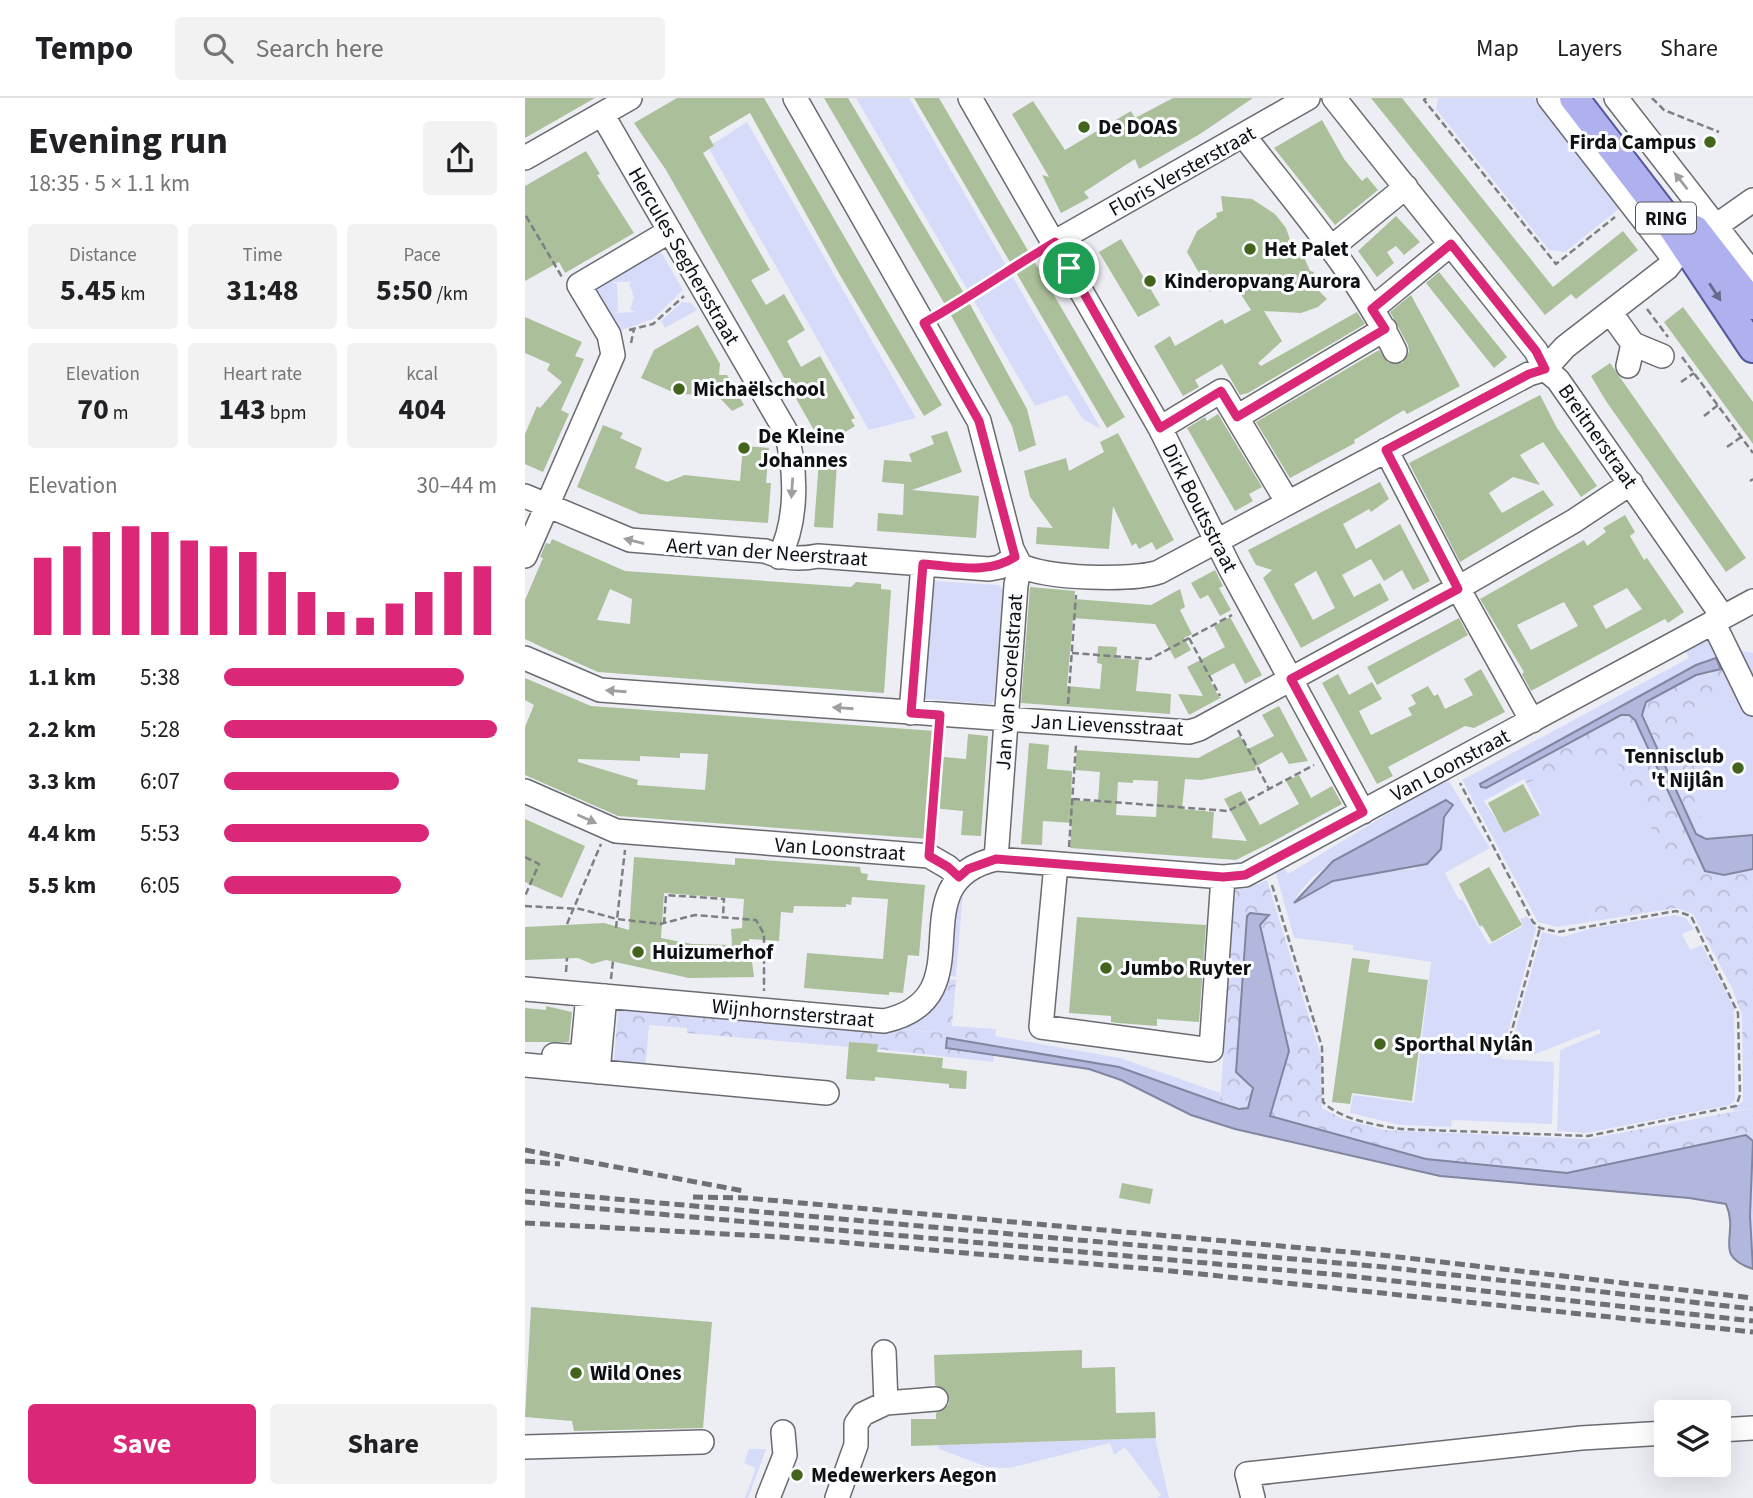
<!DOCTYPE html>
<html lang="en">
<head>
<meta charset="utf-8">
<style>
	:root { --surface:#fff; --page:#f2f2f2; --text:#202124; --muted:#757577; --line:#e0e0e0; --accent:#db2777 }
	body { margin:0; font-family:"Source Sans 3",sans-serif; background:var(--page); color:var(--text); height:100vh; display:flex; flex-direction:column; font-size:26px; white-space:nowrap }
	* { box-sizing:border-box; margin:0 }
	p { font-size:23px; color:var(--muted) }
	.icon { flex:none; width:38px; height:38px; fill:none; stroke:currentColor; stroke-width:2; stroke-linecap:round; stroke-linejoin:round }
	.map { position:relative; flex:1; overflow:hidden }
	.sheet { display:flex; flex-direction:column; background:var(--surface); width:525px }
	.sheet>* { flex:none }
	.buttons { position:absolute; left:1129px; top:1302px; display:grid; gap:14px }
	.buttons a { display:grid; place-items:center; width:77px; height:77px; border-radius:7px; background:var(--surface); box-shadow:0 7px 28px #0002; font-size:35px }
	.pin { position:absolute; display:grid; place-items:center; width:60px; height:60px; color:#fff; margin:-30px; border:4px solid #fff; border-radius:50%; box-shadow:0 2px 7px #0007 }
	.round { display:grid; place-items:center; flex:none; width:74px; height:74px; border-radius:7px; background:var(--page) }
	.overview { display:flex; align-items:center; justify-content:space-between; height:119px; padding:0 28px }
	h1 { font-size:38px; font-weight:700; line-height:52px }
	.metrics { display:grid; grid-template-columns:repeat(3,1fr); gap:10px; height:119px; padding:7px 28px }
	.metrics div { display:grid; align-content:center; border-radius:7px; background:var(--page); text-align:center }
	.metrics b { font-size:30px; font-weight:700 }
	.metrics small { font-size:19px; font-weight:400 }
	.metrics p { font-size:19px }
	.chart { height:196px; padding:14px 28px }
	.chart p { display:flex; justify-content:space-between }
	.chart svg { width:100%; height:126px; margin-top:7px; stroke:var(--accent); stroke-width:6 }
	.cta { display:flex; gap:14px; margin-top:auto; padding:14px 28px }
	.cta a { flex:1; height:80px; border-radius:7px; background:var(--accent); color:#fff; font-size:28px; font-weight:700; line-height:80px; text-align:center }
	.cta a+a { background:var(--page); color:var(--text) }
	ul { padding:0 28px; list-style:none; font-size:23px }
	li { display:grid; grid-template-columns:112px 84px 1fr; align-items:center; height:52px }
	li i { height:18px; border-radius:9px; background:var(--accent) }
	header { display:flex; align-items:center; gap:42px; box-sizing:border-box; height:98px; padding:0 35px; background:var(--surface); border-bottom:2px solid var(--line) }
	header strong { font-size:33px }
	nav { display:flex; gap:38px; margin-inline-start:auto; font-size:24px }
	.search { width:490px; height:63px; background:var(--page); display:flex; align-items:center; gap:18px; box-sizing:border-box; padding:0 24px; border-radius:7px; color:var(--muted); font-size:26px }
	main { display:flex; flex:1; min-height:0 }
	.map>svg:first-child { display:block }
</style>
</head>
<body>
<header>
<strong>Tempo</strong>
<div class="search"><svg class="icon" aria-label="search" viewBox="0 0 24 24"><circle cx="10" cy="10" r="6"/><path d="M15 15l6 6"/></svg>Search here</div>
<nav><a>Map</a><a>Layers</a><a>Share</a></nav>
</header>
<main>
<section class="sheet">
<div class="overview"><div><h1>Evening run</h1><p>18:35 · 5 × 1.1 km</p></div><a class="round"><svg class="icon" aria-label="share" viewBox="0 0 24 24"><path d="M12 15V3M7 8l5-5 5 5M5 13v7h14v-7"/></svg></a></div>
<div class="metrics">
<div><p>Distance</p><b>5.45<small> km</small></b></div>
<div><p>Time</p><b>31:48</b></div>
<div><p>Pace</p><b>5:50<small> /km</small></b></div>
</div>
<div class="metrics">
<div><p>Elevation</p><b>70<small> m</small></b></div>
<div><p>Heart rate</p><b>143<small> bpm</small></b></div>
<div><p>kcal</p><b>404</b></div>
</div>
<div class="chart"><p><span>Elevation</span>30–44 m</p>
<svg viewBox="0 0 160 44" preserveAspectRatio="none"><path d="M5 44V17M15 44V13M25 44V8M35 44V6M45 44V8M55 44V11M65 44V13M75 44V15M85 44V22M95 44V29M105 44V36M115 44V38M125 44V33M135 44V29M145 44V22M155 44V20"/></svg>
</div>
<ul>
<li><b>1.1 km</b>5:38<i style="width:88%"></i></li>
<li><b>2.2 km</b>5:28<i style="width:100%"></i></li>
<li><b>3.3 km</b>6:07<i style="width:64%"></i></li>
<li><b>4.4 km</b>5:53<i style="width:75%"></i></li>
<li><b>5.5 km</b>6:05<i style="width:65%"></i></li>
</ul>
<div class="cta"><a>Save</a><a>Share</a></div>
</section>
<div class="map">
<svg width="1228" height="1400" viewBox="0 0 1228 1400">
	<defs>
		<pattern id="forest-crowns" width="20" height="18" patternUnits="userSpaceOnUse" patternTransform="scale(1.75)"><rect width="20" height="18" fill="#d7dbfa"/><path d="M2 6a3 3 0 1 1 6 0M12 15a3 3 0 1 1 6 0" fill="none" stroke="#b7bbd5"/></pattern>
	</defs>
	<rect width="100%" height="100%" fill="#edeef4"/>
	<path fill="#d7dbfa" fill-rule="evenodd" d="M331,0H384L576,331L558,321L542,297L510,308Z
		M913,0H1009L1095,110L1040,154L1024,152L911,11Z
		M222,24L391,320L344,332L183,49Z
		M133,149L158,192L128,221L91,234L69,191L70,188ZM87,184H108L104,185L109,199L105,212L110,214L89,215L93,213L92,186Z
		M157,204L166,205L172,212L140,230L136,223Z
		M409,483L474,487L478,492L469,602L466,606L401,601L398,597Z
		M1188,539L1201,565L1194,568L1190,560L1171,567L961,690L995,672L999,681L959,703L980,735L1017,716L1001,685L1087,654L1159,793L1069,809L1064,824L1033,829L1013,824L937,682L1164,560L1159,550L1178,540Z
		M1214,552L1228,555V741L1224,737L1187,740L1170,707L1168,612L1217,596Z
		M922,680L965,750L920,775L934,802L937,801L964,847L998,828L995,821L1002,818L1011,830L976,961L1029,964L1027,1026L927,1022L926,1029L875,1027L825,1015L828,997L889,1005L906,864L828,852V847L820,846L769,840L750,772L757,767L763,776ZM928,707L919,719L918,743L890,771L846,774L808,783L769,805C787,760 885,725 928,707Z
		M438,793L431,879L425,878L431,811Z
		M1150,817L1161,820L1169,831L1157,836L1165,852L1177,847L1209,910L1210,1002L1205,1007L1061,1035L1032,1033L1035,952L1076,935L1074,931L1010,956C997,955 990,947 990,934L1017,834L1038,839L1067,830Z
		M420,880L424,881L420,935L356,929Z
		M470,938L595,960L695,995V1005L594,969L469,947Z
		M1228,964V1010L1206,1013L1218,1003V966Z
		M630,1340L644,1400H632L636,1397L600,1349L589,1357L585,1345L485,1370L462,1369L414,1351L412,1347Z
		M224,1351H241L223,1400H220L231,1370L219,1365Z"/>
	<path fill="url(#forest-crowns)" d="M1201,565L1217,596L1168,612L1170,707L1187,740C1176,741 1172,737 1167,728L1116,611L1121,604L1171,577L1185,576Z
		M1096,617H1104L1110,622L1180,773L1199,777L1228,771V964L1218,966L1217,917L1207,890L1168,816L1151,810L1064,824L1069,809L1159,793L1087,655L1001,685L995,672Z
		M742,782L796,958L797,1010L818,1021L860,1032L1063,1041L1228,1010V1153L1225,1118L1228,1043L1221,1037L1042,1075L901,1061L745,1018L760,931L735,827L736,823L743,820L741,815H725C717,827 713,950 711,974C724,985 735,996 721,1011L695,1005L710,791H721Z
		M424,881L431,882L427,928L471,931L469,947L423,940L441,954L469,957L468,964L352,951V946L325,944L324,949L162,935V930L124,927L120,974L94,969L89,963L93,914L100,908L419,935Z"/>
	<path fill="#b2b7dd" stroke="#8185a0" stroke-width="2" d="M1191,560L1196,571L1171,577L1121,604L1117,617L1171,736L1181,741L1228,737V771L1199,777L1180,773L1110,622L1104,617H1096L961,690L956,689L955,686L1171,567Z
		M921,702L928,707L919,719L916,751L902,766L808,783L769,805L808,763Z
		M725,815L744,817L735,827L764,953L745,1018L901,1061L1042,1075L1221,1037L1228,1043L1225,1118L1228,1171C1186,1157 1215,1138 1201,1106L1164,1100L915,1078L710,1031L666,1017L596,982L564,971L421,950L422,940L594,969L695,1005L714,1011L723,1010L728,990L711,974L722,818Z"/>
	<path fill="#abbf9a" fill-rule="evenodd" d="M0,0H70L0,40Z
		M152,0H239L417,307L399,318L316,179L225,15L184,39L189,48L178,55L245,172L226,182L241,207L259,196L280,232L262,243L276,269L295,258L330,320L326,322L330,328L298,348L141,72L109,25Z
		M299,0H323L440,197L502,311L511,347L494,354L487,328L422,210Z
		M389,0H414L600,319L582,330Z
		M648,0H728L675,36L614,71L610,61L559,94L564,100L536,115L517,77L524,79L487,16L508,3L540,52L606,13L610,20Z
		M846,0H877L1028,189L1098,133L1113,152L1051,201L1046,196L1020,217Z
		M797,22L819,61L837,83L842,79L853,92L810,127L749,50Z
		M61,53L75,76L72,77L109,135L40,175L34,164L0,183V88Z
		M696,98L727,101L750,116L761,130L769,153L779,159L785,173L789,174L786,185L802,201L793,209L776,215L739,213L757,243L733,265L736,268L832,214L840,226L723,295L715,297L697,266L670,282L674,289L658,298L629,248L645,238L650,248L697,221L700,226L726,212L706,181L685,194L662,154L672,133L692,119L691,115L698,113Z
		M871,118L895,144L879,157L871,148L862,154L869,165L852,179L833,153Z
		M596,141L635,207L613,219L574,154Z
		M914,174L982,259L969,270L901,185Z
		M886,197L935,288L882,316L879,312L829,342L830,345L765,380L731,324L854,252L863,265H877L884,254L883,247L865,214Z
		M1158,209L1228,304V346L1139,224Z
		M0,219L57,244L50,258L59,261L36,312L44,316L18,374L0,366V336L12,308L15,310L37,284L22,272L25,266L0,255Z
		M173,227L195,266L194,277H202L219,307L207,313L192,297L152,296L116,280L129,252Z
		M1085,265L1221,460L1201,474L1081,303L1066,278Z
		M1015,297L1032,330L1072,388L1056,399L1018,344L995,357L1015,387L988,379L964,395L977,415L1018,392L1029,407L935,464L884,365Z
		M693,316L737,389L724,396L728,403L710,413L662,330L680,319L682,323Z
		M78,327L98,335L95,340L117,350L110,370L142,384L160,377L215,383L218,348L244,350L241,385H246L243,425L115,416L52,389Z
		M422,333L437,374L387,392L454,398L451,440L352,433L353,415L378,417L379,386L357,384L359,362L387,364L384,356L409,346L406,338Z
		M593,335L649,442L631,452L627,444L614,451L611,445L607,448L588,408L584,451L511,446L512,429L528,430L505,399L499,373L541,360L544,373L579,354L575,344Z
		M294,362L312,364L308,430L289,429Z
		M855,384L864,401L846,414L844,411L818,426L831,451L875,426L905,483L888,492L877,472L859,483L846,461L817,477L829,499L855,485L864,502L776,550L738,480L747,472L731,467L723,452ZM791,473L810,510L788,522L769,486Z
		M1100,417L1110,434L1105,438L1119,462L1122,460L1159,514L1143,525L1140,521L1006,593L997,576L999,574L955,501L1059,442L1062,448L1081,434L1078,430ZM1102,490L1117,511L1081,531L1068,508ZM1039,504L1053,528L1006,552L992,527Z
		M27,441L100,473L326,489L331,484L356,486V491L366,492L359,595L73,574L19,550L0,541V502L18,460L15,459L21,445L25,446ZM85,491L107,501L105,526L72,522Z
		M690,472L698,488L694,490L706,512L695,518L683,497L675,501L666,485Z
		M505,489L550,493L549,501L626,507L655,491L660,509L655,512L667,536L659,540L666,552L650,561L630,526L548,520L546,544L542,588L575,591L577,566L572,565L573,548L592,549L591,560L614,562L611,593L646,596L645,616L496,605Z
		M705,519L737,577L720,586L709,565L683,579L694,599H697L664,617L653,596L678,598L662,569L700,549L689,528Z
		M934,520L943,537L852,587L842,569Z
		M956,571L980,614L949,630L940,628L863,669L868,678L852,686L797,585L813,576L824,597L847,584L857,601L834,613L846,637L887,617L883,610L891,606L886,597L903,588L909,598L913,596L920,611L948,597L939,581Z
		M0,580L66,608L410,633L408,658L441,661L443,636L463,638L456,738L436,737L438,713L407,710L404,741L93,718L0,677V629L9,607L0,602ZM155,655L183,656L180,692L112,687L113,682L53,664V661L115,663V658L155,660Z
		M754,608L783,663L764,666L757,654L730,669L731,672L676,682L660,681L657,711L689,714L687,740L722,743L699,701L716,693L735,727L774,706L761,683L774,677L786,700L807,688L817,706L743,746L711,762L545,750L547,725L518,723L517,747L496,746L504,645L524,647L522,671L547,673L546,702L573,704L575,674L550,672L552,652L673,660L715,638L723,651L749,638L737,617ZM608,682L633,683L631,719L591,717L593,684L608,685Z
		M998,686L1015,717L979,735L963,705Z
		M0,721L60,748L37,800L0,784Z
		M109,759L210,767V760L335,769L336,775L343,776L342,782L400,787L394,858L383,857L378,895L364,894V897L279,890L282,855L358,861L363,801L327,799L326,807L321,806V809L269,808L268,815L256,814L254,843L224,841L229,879L164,880L81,862L67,866L53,860L0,862V829L79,825L104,832ZM139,795L219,801L217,830L206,831L207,847L167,846L136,840Z
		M964,769L997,827L967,844L957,827L955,829L934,786Z
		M552,819L681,827L674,924L632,921V928L593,925L586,924V918L544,915Z
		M827,860L845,862L843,874L903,882L887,1003L827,995L825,1006L807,1004Z
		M21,908L47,914L44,944H0V910L21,912Z
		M324,944L353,946L352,954L418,960L417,970L442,973L441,991L424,990V986L350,979V983L321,981Z
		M597,1085L628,1091L625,1106L594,1100Z
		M6,1209L187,1224L178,1330L49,1333L47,1323L0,1319Z
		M557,1252V1270L590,1269L591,1315L630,1314L631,1340L386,1348V1321H411V1315L424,1306L422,1293L410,1287L409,1257Z"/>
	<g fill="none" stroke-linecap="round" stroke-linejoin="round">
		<g stroke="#6a6b70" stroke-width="26">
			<path id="minor" d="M270,0L454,323L487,451L495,467L491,487L471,761
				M445,0L635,330L705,470L838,714
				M809,0L1011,253L1020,271L1033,282L1198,519
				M1091,0L1228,176
				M77,16L260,332C272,370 273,423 254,459
				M719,38C772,107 832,175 870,253
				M0,60L105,0
				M1191,128L1228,102
				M530,144L783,0
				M806,150L881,89
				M847,211L926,146
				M1085,214L1108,246L1137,258
				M1103,268L1108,246
				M712,319L860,231
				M635,330L696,293L763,405
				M861,352L933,490L1007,623
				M0,398L105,442L240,453C258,461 274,462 293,458L464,471L475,469L490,459
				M0,458L88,257L84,237L54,187L145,133
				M495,467C519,481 608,483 634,474L1004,276L1020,271L1040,249L1142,170L1149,161L1024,0
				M1188,524L1228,606
				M0,560L75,592L664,634L674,631L933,490L1049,423L1106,385
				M386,615L398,466
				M0,693L91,733L404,758L423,769L434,779
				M531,766L516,929L686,952L698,779
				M0,891L359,923C465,900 369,784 471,761L698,779L720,777L1228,503
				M29,957L57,959L63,897
				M0,967L302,995
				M73,974L80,898
				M361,1305L411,1301
				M1194,1332L1228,1330
				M0,1349L177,1344
				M243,1400L260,1357L258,1334
				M312,1400L331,1347V1326L338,1316L361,1305L359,1254
				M728,1400L722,1376L1056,1340L1141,1335"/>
		</g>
		<g stroke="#545799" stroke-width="32">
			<path id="major" d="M1049,0L1142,121L1228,250
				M1170,132L1228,207"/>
		</g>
		<path stroke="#7e7f83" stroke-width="2.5" stroke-dasharray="7 3.5" stroke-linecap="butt" d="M901,0L899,2L1031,166L1090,119
			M1127,0L1139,12L1194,34
			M1,118L37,179
			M1122,211L1143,239
			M414,217L512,155
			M104,232L128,226L159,198
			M106,245L109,231
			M1157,259L1228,355
			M1156,284L1169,275
			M1179,318L1193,307
			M1202,349L1216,339
			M1225,383L1228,381
			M664,540L695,598
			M547,555L625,561L707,517
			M543,606L551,497
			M713,632L744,691
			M548,701L703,713L789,667
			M406,739L414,634
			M544,749L551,647
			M0,759L14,766L0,798
			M747,787L797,949L798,1004C816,1022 851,1027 876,1031L1063,1038L1211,1008L1215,997L1213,915L1166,818L1151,813L1033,834L1015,830L1008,824L935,685
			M0,808L55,811L92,821L135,826L170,817L231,822L239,836V893
			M42,826L76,746
			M139,826L141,797L199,801L198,818
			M91,830L100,752
			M41,874L42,860
			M86,881L88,863
			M982,950L1015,830"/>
		<use href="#minor" stroke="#fff" stroke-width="23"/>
		<use href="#major" stroke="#afb1ee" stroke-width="28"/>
		<path stroke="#6f7074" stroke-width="5" stroke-dasharray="10 5" stroke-linecap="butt" d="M0,1052L219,1093
			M0,1063L35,1066
			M0,1093L859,1169L1228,1211
			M168,1099L221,1100L856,1157L1228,1200
			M0,1104L815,1177L1228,1223
			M0,1125L256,1139L637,1172L1228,1234"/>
	</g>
	<defs><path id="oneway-solid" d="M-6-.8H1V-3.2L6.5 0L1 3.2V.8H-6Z" transform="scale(1.75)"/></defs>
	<g fill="#9f9fa0">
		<use href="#oneway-solid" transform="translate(1156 83) rotate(-128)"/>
		<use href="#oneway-solid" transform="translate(267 390) rotate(94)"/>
		<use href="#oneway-solid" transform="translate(109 443) rotate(-166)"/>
		<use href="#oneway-solid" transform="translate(91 593) rotate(-176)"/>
		<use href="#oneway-solid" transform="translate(318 610) rotate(-176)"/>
		<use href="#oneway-solid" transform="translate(62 721) rotate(24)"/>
	</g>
	<use fill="#67698b" href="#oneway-solid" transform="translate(1190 194) rotate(57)"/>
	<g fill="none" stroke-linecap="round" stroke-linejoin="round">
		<g stroke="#fff" stroke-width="14">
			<path id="route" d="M530,144L635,330L696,293L712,319L860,231L847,211L926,146L1011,253L1020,271L1004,276L861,352L933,491L766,581L838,714L720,777L698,779L471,761L443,771L434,779L423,769L404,758L415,617L386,615L398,466C430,468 462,477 490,459L454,323L399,225C444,200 486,170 530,144Z"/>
		</g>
		<use href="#route" stroke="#db2777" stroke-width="9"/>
	</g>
	<g fill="#43641b" stroke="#fbfcff" stroke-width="2.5">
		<circle cx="559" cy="29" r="7"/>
		<circle cx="1185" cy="44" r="7"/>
		<circle cx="725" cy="151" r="7"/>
		<circle cx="625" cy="183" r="7"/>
		<circle cx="154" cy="291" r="7"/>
		<circle cx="219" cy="350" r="7"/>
		<circle cx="1213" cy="670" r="7"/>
		<circle cx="113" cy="854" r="7"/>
		<circle cx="581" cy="870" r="7"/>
		<circle cx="855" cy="946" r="7"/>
		<circle cx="51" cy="1275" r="7"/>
		<circle cx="272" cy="1377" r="7"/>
	</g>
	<g text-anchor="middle" stroke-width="6" stroke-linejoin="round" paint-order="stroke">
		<rect fill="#fbfcff" stroke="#565759" stroke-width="2" x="1111" y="104.5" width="60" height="31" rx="5"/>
		<g font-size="19" font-weight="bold" fill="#0f1012">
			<text x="1141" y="127">RING</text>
		</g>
		<g font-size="21" font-weight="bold" fill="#0f1012" stroke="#fbfcff" text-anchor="start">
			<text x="573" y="36">De DOAS</text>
			<text x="1171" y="51" text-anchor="end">Firda Campus</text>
			<text x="739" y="158">Het Palet</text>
			<text x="639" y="190">Kinderopvang Aurora</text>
			<text x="168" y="298">Michaëlschool</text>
			<text x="233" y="345">De Kleine<tspan x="233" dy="24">Johannes</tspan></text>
			<text x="1199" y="665" text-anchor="end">Tennisclub<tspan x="1199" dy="24">'t Nijlân</tspan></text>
			<text x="127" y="861">Huizumerhof</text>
			<text x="595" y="877">Jumbo Ruyter</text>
			<text x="869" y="953">Sporthal Nylân</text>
			<text x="65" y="1282">Wild Ones</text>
			<text x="286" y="1384">Medewerkers Aegon</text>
		</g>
		<g font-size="21" fill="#0f1012" stroke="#fbfcff">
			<text transform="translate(657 73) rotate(-29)" y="7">Floris Versterstraat</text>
			<text transform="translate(159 158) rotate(60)" y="7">Hercules Seghersstraat</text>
			<text transform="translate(1073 338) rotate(55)" y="7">Breitnerstraat</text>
			<text transform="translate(675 410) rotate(63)" y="7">Dirk Boutsstraat</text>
			<text transform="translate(242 454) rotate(4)" y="7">Aert van der Neerstraat</text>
			<text transform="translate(484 584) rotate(-86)" y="7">Jan van Scorelstraat</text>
			<text transform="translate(582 627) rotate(3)" y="7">Jan Lievensstraat</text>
			<text transform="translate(925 667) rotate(-28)" y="7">Van Loonstraat</text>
			<text transform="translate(315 751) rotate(4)" y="7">Van Loonstraat</text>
			<text transform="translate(268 915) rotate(5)" y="7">Wijnhornsterstraat</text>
		</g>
	</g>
</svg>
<div class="buttons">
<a><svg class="icon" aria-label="layers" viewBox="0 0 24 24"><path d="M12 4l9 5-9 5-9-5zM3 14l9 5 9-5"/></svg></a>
</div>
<div class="pin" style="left:544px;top:170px;background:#1e9e55"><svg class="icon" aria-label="arrive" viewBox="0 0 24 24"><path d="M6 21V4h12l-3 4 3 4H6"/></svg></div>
</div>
</main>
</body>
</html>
